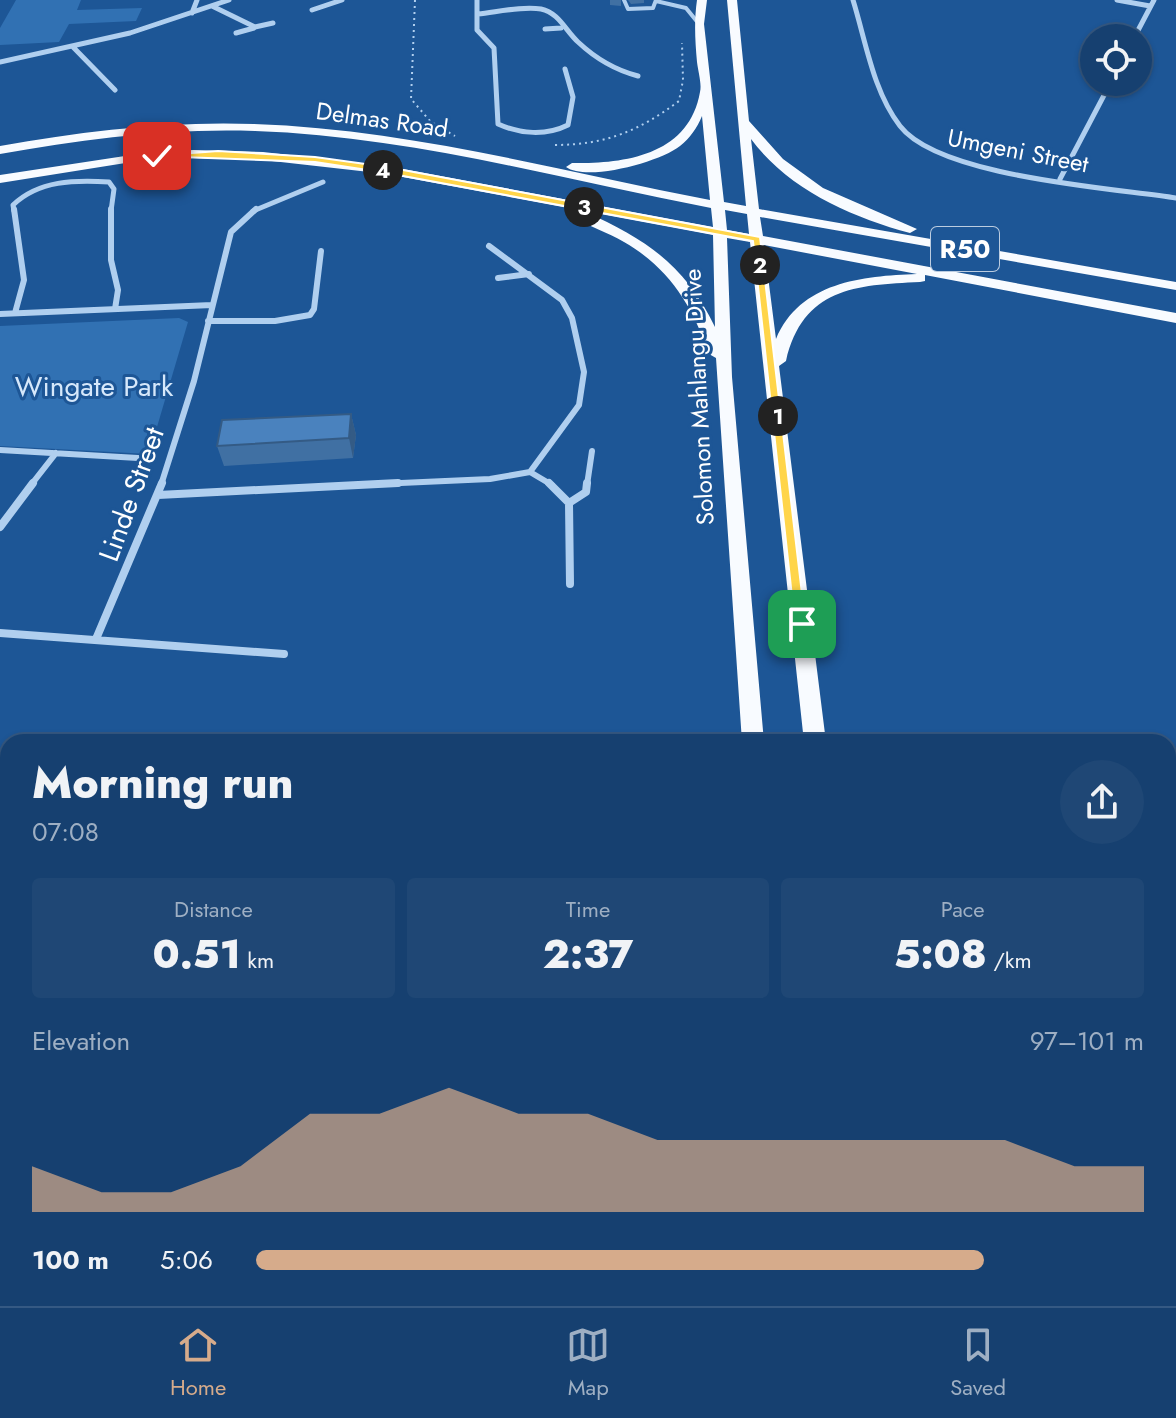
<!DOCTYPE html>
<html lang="en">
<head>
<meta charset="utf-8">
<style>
	:root { --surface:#164070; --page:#1f4775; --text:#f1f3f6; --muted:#9eafc3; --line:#355983; --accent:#d6ab8b }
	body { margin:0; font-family:Jost,sans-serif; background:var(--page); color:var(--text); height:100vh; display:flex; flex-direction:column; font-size:30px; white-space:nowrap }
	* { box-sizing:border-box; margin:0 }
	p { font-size:26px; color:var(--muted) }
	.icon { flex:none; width:44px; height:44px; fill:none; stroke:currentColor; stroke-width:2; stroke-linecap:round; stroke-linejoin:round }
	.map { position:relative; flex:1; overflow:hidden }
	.drawer { position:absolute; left:0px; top:734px; width:1176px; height:572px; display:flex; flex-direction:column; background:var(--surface); border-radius:24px 24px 0 0; box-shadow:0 2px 6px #0004,0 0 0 2px var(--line) }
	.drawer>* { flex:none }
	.controls { position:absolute; left:1080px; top:24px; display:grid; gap:16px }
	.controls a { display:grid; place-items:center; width:72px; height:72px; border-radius:50%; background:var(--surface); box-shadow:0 2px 6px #0004,0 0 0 2px var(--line); font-size:40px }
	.pin { position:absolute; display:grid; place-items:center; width:68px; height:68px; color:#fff; margin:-34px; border-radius:16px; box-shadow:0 4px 12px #0006 }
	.km { position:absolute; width:40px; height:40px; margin:-20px; border-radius:50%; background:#222; color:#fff; font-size:22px; line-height:40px; text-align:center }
	.round { display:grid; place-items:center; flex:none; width:84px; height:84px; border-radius:42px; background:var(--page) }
	.head { display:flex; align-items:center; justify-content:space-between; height:136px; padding:0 32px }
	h1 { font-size:44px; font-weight:800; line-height:60px }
	.metrics { display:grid; grid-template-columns:repeat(3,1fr); gap:12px; height:136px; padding:8px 32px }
	.metrics div { display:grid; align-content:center; border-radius:8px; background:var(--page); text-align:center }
	.metrics b { font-size:40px; font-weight:800 }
	.metrics small { font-size:22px; font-weight:400 }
	.metrics p { font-size:22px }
	.chart { height:224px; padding:16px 32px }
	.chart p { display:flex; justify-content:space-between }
	.chart svg { width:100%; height:144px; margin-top:8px; fill:var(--accent); opacity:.7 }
	ul { padding:0 32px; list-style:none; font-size:26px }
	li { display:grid; grid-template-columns:128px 96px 1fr; align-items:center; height:60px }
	li i { height:20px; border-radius:10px; background:var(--accent) }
	.dock { display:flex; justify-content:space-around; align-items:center; height:112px; border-top:2px solid var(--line); background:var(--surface); font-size:22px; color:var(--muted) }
	.dock a { display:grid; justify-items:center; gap:4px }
	.dock .selected { color:var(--accent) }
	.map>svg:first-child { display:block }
</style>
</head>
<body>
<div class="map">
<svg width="1176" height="1306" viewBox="0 0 1176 1306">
	<rect width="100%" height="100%" fill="#1d5696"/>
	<path fill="#3171b3" d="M16,0H81L77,10L142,8L136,21L69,24L59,42L0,45V28Z
		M179,318L188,322L149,454L0,446V326Z"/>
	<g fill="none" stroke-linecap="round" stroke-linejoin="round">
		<path stroke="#b0cfef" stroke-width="2" stroke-dasharray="2 4" stroke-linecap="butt" d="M415,0L411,99L431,122L455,136
			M555,145C605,145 639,131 679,101L683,80L682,43"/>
		<path stroke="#b0cfef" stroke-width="4" d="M624,0L628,9L653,8L656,0
			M656,1L686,8L699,24"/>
		<path stroke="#b0cfef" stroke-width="5" d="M477,0V30L494,48L498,124C520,134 546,136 568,125L573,97L565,69
			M853,0C866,42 873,91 900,126C939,177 1112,188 1176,198
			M1117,0L1150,6
			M212,6L255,27L273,23
			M312,10L342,0
			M192,13L197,0
			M478,14C497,12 522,6 541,9C559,13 565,30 578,42C595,58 615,70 638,76
			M545,29L561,28
			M236,33L254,28
			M1134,38L1154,0
			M73,47L115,90
			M0,62L130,33L229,0
			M1060,179L1111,82
			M14,211L13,205C39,180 75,180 109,182L114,189L111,211
			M253,211L323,182"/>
		<path stroke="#b0cfef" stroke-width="6" d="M14,209L24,280L15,313
			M111,209V260L118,290L115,309
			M489,246L562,300L572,318L584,372L579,405L530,472
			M498,278L529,274
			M0,314L212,305
			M208,321H275L310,315L314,309L321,251
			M0,450L138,458
			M530,472L552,485
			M31,485L56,453
			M161,485L194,381L231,232L256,209
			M356,485L490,479L530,472
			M587,485L592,451"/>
		<path stroke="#b0cfef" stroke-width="8" d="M549,483L569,503L570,584
			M158,495L398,483
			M569,503L586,492L587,483
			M0,527L33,483
			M0,633L284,654
			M96,639L162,483"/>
		<path stroke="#b0cfef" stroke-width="10" d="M0,1024L8,1025
			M255,1306L256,1298"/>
		<path fill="#f8fbff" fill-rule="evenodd" d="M697,0H707L704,24L724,202L746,206L727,0H737L749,121L783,159L823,188L917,229L910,233C851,217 788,189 751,139L759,209L1176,282V290L760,217L763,236L1176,313V323L925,275V281L920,282C855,285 803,288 786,361L779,366L826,742H804L750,242L727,238L732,377L764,742H742L716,358L709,354C692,305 669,268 624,242C608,232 587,227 574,215L586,212C647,240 685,265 715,327L713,235L387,174L263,160L193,158L138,161L0,183V175L138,154L193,150L263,152L387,166L713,227L711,208C560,179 409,136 255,131C169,128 84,139 0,154V146C84,131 169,121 254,124C408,129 559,171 710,200L702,116C697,128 690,138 680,146C660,162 587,182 566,167L572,163C625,164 689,155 700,92C702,84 698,71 697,62C695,40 694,21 697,0ZM725,210L747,214L749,234L727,230ZM764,245L917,274C862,276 800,282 776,339Z
			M778,1298H808L809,1306H779Z
			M864,1298H894L895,1306H865Z"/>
	</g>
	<path fill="#4070a3" d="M610,0H621V6L610,5Z
		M628,0H644V3L631,4Z
		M351,414L356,435L353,458L224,466L217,446Z"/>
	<path fill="#345b85" d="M351,414L356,435L353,458L349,438Z"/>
	<path fill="#4a82be" stroke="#345b85" stroke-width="2" d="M351,414L349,438L217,446L222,420Z"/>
	<path fill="#ffd54a" stroke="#fff" stroke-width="2" d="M218,151L315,157L387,167L760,237L806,628L802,629L795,624L753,241L387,173L315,162L153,156Z"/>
	<g text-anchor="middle" stroke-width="6" stroke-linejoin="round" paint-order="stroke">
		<g font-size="24" fill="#fff" stroke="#1d5696">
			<text transform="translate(382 120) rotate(8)" y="8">Delmas Road</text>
			<text transform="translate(1018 151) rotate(11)" y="8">Umgeni Street</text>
			<text transform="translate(699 397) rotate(-93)" y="8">Solomon Mahlangu Drive</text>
		</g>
		<rect fill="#1d5696" stroke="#bbcce0" stroke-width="2" x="931" y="227" width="68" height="44" rx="6"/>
		<g font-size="26" font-weight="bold" fill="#fff">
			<text x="965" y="258">R50</text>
		</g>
		<g font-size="28" fill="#d6e8fb" stroke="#1d5696">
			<text x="94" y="396">Wingate Park</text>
		</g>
		<g font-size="28" fill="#fff" stroke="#1d5696">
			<text transform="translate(131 494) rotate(-70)" y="10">Linde Street</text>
		</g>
	</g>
</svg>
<div class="controls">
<a><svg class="icon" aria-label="locate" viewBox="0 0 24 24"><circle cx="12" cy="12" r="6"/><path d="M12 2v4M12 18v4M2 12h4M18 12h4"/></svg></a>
</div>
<div class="pin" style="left:802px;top:624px;background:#1e9e55"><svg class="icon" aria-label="arrive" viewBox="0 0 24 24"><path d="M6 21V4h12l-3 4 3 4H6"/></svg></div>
<div class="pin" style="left:157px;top:156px;background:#d93025"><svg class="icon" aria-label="check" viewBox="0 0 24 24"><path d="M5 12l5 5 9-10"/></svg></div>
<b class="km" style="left:778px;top:416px">1</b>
<b class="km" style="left:760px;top:265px">2</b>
<b class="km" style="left:584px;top:207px">3</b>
<b class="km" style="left:383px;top:170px">4</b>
<section class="drawer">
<div class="head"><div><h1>Morning run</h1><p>07:08</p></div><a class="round"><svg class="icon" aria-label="share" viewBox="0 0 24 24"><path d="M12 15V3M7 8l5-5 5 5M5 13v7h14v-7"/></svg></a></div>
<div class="metrics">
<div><p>Distance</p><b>0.51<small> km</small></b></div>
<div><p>Time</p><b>2:37</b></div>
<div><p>Pace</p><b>5:08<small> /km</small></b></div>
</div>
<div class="chart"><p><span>Elevation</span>97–101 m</p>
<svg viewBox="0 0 160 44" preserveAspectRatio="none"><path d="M0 44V30L10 38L20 38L30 30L40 14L50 14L60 6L70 14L80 14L90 22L100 22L110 22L120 22L130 22L140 22L150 30L160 30V44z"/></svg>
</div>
<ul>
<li><b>100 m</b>5:06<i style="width:82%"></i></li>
</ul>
</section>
</div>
<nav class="dock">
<a class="selected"><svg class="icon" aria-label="home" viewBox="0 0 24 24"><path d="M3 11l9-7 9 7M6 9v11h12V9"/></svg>Home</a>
<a><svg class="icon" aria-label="map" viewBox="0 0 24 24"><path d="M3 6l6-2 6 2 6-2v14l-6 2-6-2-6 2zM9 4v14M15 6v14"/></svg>Map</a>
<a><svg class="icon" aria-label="saved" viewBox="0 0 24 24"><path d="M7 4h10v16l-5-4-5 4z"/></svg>Saved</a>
</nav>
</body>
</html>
